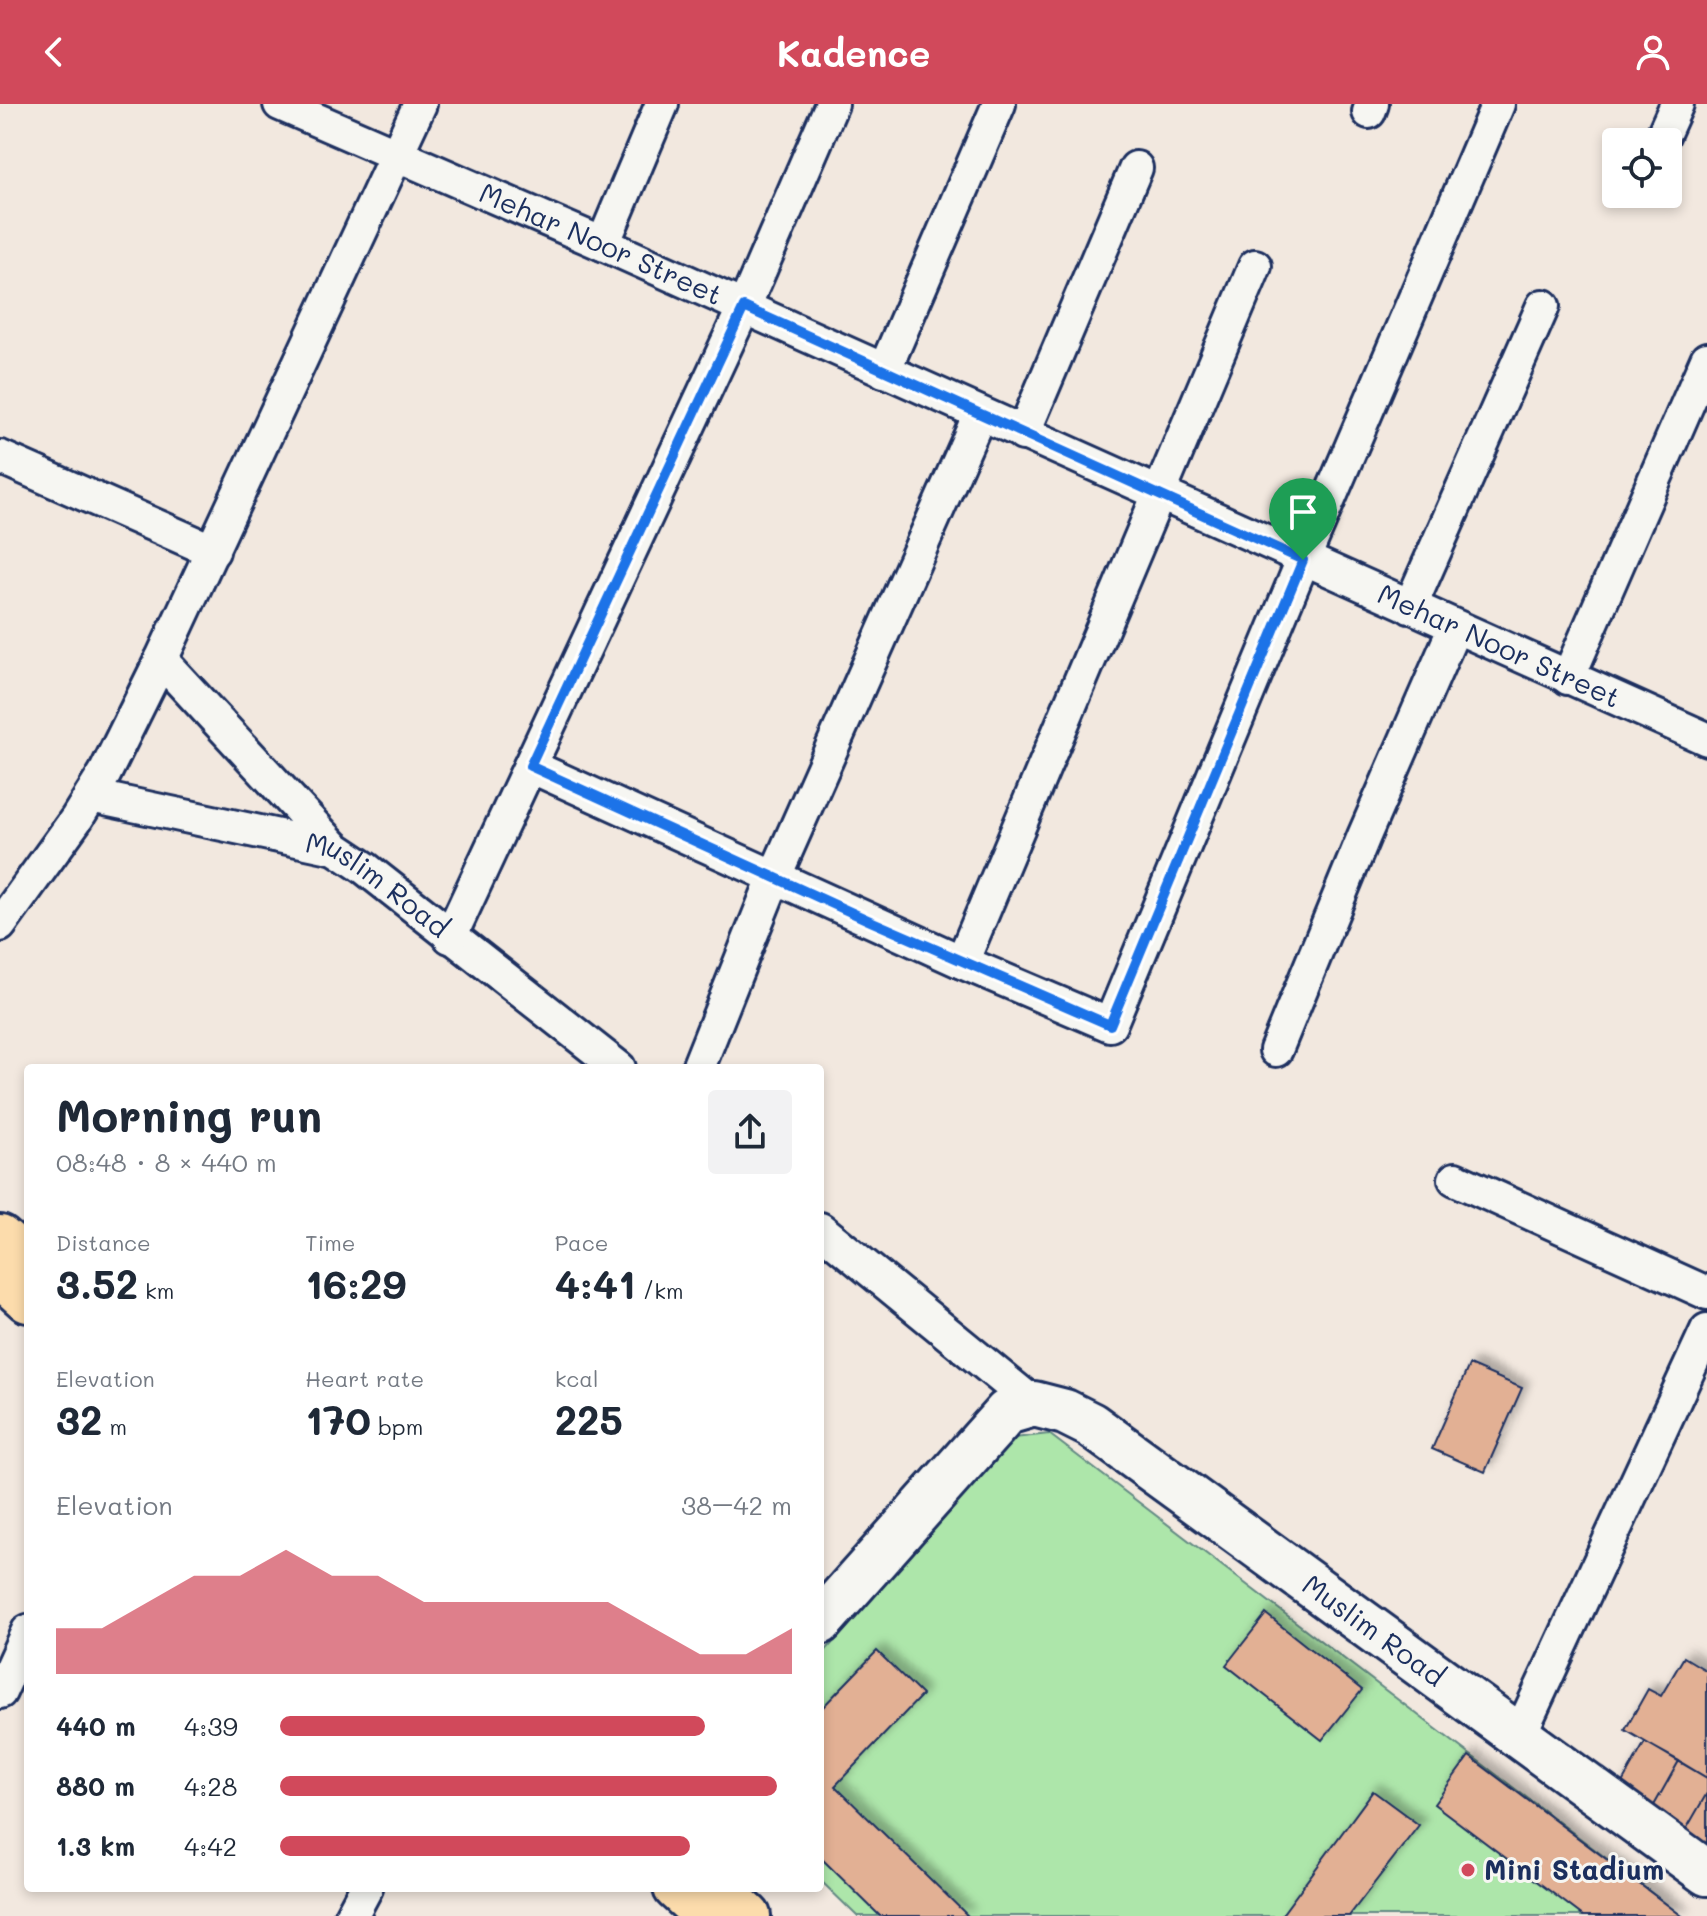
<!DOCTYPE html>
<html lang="en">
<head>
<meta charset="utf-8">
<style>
	:root { --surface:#fff; --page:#f2f2f3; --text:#1f2937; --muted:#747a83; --accent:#d1495b }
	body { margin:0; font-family:Mali,sans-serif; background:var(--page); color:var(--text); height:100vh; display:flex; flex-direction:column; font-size:30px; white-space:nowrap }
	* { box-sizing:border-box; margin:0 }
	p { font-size:26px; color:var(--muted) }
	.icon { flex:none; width:44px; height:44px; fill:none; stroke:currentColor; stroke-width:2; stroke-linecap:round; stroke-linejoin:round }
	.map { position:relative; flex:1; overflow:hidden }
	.panel { position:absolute; left:24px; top:960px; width:800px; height:828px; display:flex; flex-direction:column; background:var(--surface); border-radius:8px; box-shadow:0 4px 12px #0003 }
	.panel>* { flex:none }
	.buttons { position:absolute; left:1602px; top:24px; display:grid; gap:16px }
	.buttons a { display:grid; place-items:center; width:80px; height:80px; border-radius:8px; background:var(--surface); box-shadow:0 4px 12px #0003; font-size:40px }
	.pin { position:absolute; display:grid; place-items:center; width:68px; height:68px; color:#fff; margin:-82px -34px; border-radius:50% 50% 50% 0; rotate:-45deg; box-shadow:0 0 8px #0007 }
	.pin .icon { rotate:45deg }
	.round { display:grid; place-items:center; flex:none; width:84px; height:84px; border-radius:8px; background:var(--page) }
	.overview { display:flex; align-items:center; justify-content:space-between; height:136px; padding:0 32px }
	h1 { font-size:44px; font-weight:800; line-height:60px }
	.stats { display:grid; grid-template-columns:repeat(3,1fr); gap:12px; height:136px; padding:8px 32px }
	.stats div { display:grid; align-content:center }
	.stats b { font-size:40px; font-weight:800 }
	.stats small { font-size:22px; font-weight:400 }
	.stats p { font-size:22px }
	.chart { height:224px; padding:16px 32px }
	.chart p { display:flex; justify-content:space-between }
	.chart svg { width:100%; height:144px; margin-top:8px; fill:var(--accent); opacity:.7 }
	ul { padding:0 32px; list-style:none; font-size:26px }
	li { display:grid; grid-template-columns:128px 96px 1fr; align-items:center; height:60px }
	li i { height:20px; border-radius:10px; background:var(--accent) }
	header { display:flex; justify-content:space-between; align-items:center; height:104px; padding:0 32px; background:var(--accent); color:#fff; font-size:36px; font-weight:800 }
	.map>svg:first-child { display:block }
</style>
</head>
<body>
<header><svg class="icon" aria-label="back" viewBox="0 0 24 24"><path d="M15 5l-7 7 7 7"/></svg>Kadence<svg class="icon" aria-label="person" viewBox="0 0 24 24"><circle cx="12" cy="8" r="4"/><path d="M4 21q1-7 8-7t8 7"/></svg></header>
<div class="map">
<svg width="1707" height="1812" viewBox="0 0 1707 1812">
	<defs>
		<filter id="shadow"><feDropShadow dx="7" dy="-7" stdDeviation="4" flood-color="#0004"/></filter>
	</defs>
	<rect width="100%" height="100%" fill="#f2e8df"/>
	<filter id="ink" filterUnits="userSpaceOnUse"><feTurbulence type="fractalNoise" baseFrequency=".0125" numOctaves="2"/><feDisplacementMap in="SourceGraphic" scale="16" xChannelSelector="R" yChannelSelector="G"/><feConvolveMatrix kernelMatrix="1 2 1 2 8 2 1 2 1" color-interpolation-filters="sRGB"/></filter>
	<g filter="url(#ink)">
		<path fill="#ade6aa" stroke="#648a84" stroke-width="2" d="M1049,1330L1682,1812H857L820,1776V1553L1014,1334Z"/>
		<path fill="#e2b094" stroke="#1b2f5e" stroke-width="2" filter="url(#shadow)" d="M1469,1261L1522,1284L1485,1368L1432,1345Z
			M1266,1510L1362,1586L1322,1636L1226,1561Z
			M877,1547L922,1591L835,1682L968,1812H880L820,1753V1606Z
			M1684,1553L1707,1567V1674L1625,1626L1648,1585L1661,1592Z
			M1645,1638L1679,1657L1652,1705L1618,1686Z
			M1469,1652L1682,1812H1583L1434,1700Z
			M1679,1657L1707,1674V1689L1680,1736L1652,1705Z
			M1373,1687L1419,1721L1349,1812H1281Z
			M1707,1689V1758L1680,1736Z"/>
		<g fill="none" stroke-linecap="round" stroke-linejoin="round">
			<g stroke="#1b2f5e" stroke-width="38">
				<g id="street">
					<path id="s1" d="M280,0L603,140L1707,635"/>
					<path d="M1369,8L1372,0"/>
					<path d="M1660,38L1677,0"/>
					<path d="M603,140L662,0"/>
					<path d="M884,267L999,0"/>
					<path d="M1023,330L1136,64"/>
					<path d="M0,353L213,447"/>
					<path d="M1410,503L1543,202"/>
					<path d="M161,556L335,744"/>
					<path d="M1568,574L1707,255"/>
					<path d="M530,662L962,858L1110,921L1303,456L1498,0"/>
					<path id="s2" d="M91,692L335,744L365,764L619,964"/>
					<path d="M0,821L77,714L105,669L161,556L420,0"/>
					<path d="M450,833L744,203L832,0"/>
					<path d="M962,858L1255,162"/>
					<path d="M1276,946L1364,732L1455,523"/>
					<path d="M698,964L774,774L980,310"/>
					<path d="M1455,1075L1707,1189"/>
					<path d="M820,1125L1034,1300"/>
					<path d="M0,1588L28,1527"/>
					<path d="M1519,1632L1707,1226"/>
					<path d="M351,1812L366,1784"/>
				</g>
			</g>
			<g stroke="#1b2f5e" stroke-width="50">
				<g id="secondary">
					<path id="s3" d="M820,1518L1007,1308L1034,1300L1065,1308L1091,1321L1707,1769"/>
				</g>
			</g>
			<g stroke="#1b2f5e" stroke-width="50">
				<path id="primary" d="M0,1134L28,1158
					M0,1171L28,1196
					M676,1784L707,1812
					M717,1784L748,1812"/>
			</g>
			<use href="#street" stroke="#f6f6f2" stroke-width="32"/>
			<use href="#secondary" stroke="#f6f6f2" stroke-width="44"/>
			<use href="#primary" stroke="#fcdcac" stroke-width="44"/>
		</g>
	</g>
	<g fill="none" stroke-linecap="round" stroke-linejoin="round" filter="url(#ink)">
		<g stroke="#fff" stroke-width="16">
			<path id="route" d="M744,203L1303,456L1110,921L868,816L530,662Z"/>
		</g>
		<use href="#route" stroke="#1a73e8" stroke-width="10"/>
	</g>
	<circle fill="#d1495b" stroke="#f6f6f2" stroke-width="3" cx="1468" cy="1766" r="8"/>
	<g text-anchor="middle" stroke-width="6" stroke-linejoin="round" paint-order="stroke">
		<g font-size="28" fill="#1b2f5e" stroke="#f6f6f2">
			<text dy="10" stroke="none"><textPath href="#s1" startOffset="350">Mehar Noor Street</textPath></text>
			<text dy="10" stroke="none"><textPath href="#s1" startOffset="1334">Mehar Noor Street</textPath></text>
			<text dy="10" stroke="none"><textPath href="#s2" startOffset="304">Muslim Road</textPath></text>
			<text dy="10" stroke="none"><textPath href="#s3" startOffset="720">Muslim Road</textPath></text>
		</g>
		<g font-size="28" font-weight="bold" fill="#1b2f5e" stroke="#f6f6f2" text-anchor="start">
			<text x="1484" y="1776">Mini Stadium</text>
		</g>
	</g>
</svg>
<div class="buttons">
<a><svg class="icon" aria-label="locate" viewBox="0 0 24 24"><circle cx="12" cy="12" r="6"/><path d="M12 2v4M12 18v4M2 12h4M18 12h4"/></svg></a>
</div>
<div class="pin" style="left:1303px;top:456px;background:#1e9e55"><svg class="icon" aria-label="arrive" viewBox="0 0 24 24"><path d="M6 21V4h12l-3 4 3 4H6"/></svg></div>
<section class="panel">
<div class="overview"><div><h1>Morning run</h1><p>08:48 · 8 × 440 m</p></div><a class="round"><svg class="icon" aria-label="share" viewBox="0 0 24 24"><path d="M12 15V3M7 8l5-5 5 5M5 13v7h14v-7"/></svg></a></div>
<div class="stats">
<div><p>Distance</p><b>3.52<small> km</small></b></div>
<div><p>Time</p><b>16:29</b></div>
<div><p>Pace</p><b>4:41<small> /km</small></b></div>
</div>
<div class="stats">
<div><p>Elevation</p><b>32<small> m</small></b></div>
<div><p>Heart rate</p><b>170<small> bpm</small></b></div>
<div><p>kcal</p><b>225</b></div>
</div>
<div class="chart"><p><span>Elevation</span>38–42 m</p>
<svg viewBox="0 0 160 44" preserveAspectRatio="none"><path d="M0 44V30L10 30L20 22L30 14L40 14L50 6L60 14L70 14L80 22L90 22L100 22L110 22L120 22L130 30L140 38L150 38L160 30V44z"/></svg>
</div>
<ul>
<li><b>440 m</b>4:39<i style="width:83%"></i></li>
<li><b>880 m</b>4:28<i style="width:97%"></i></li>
<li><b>1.3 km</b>4:42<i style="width:80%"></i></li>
</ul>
</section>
</div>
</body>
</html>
